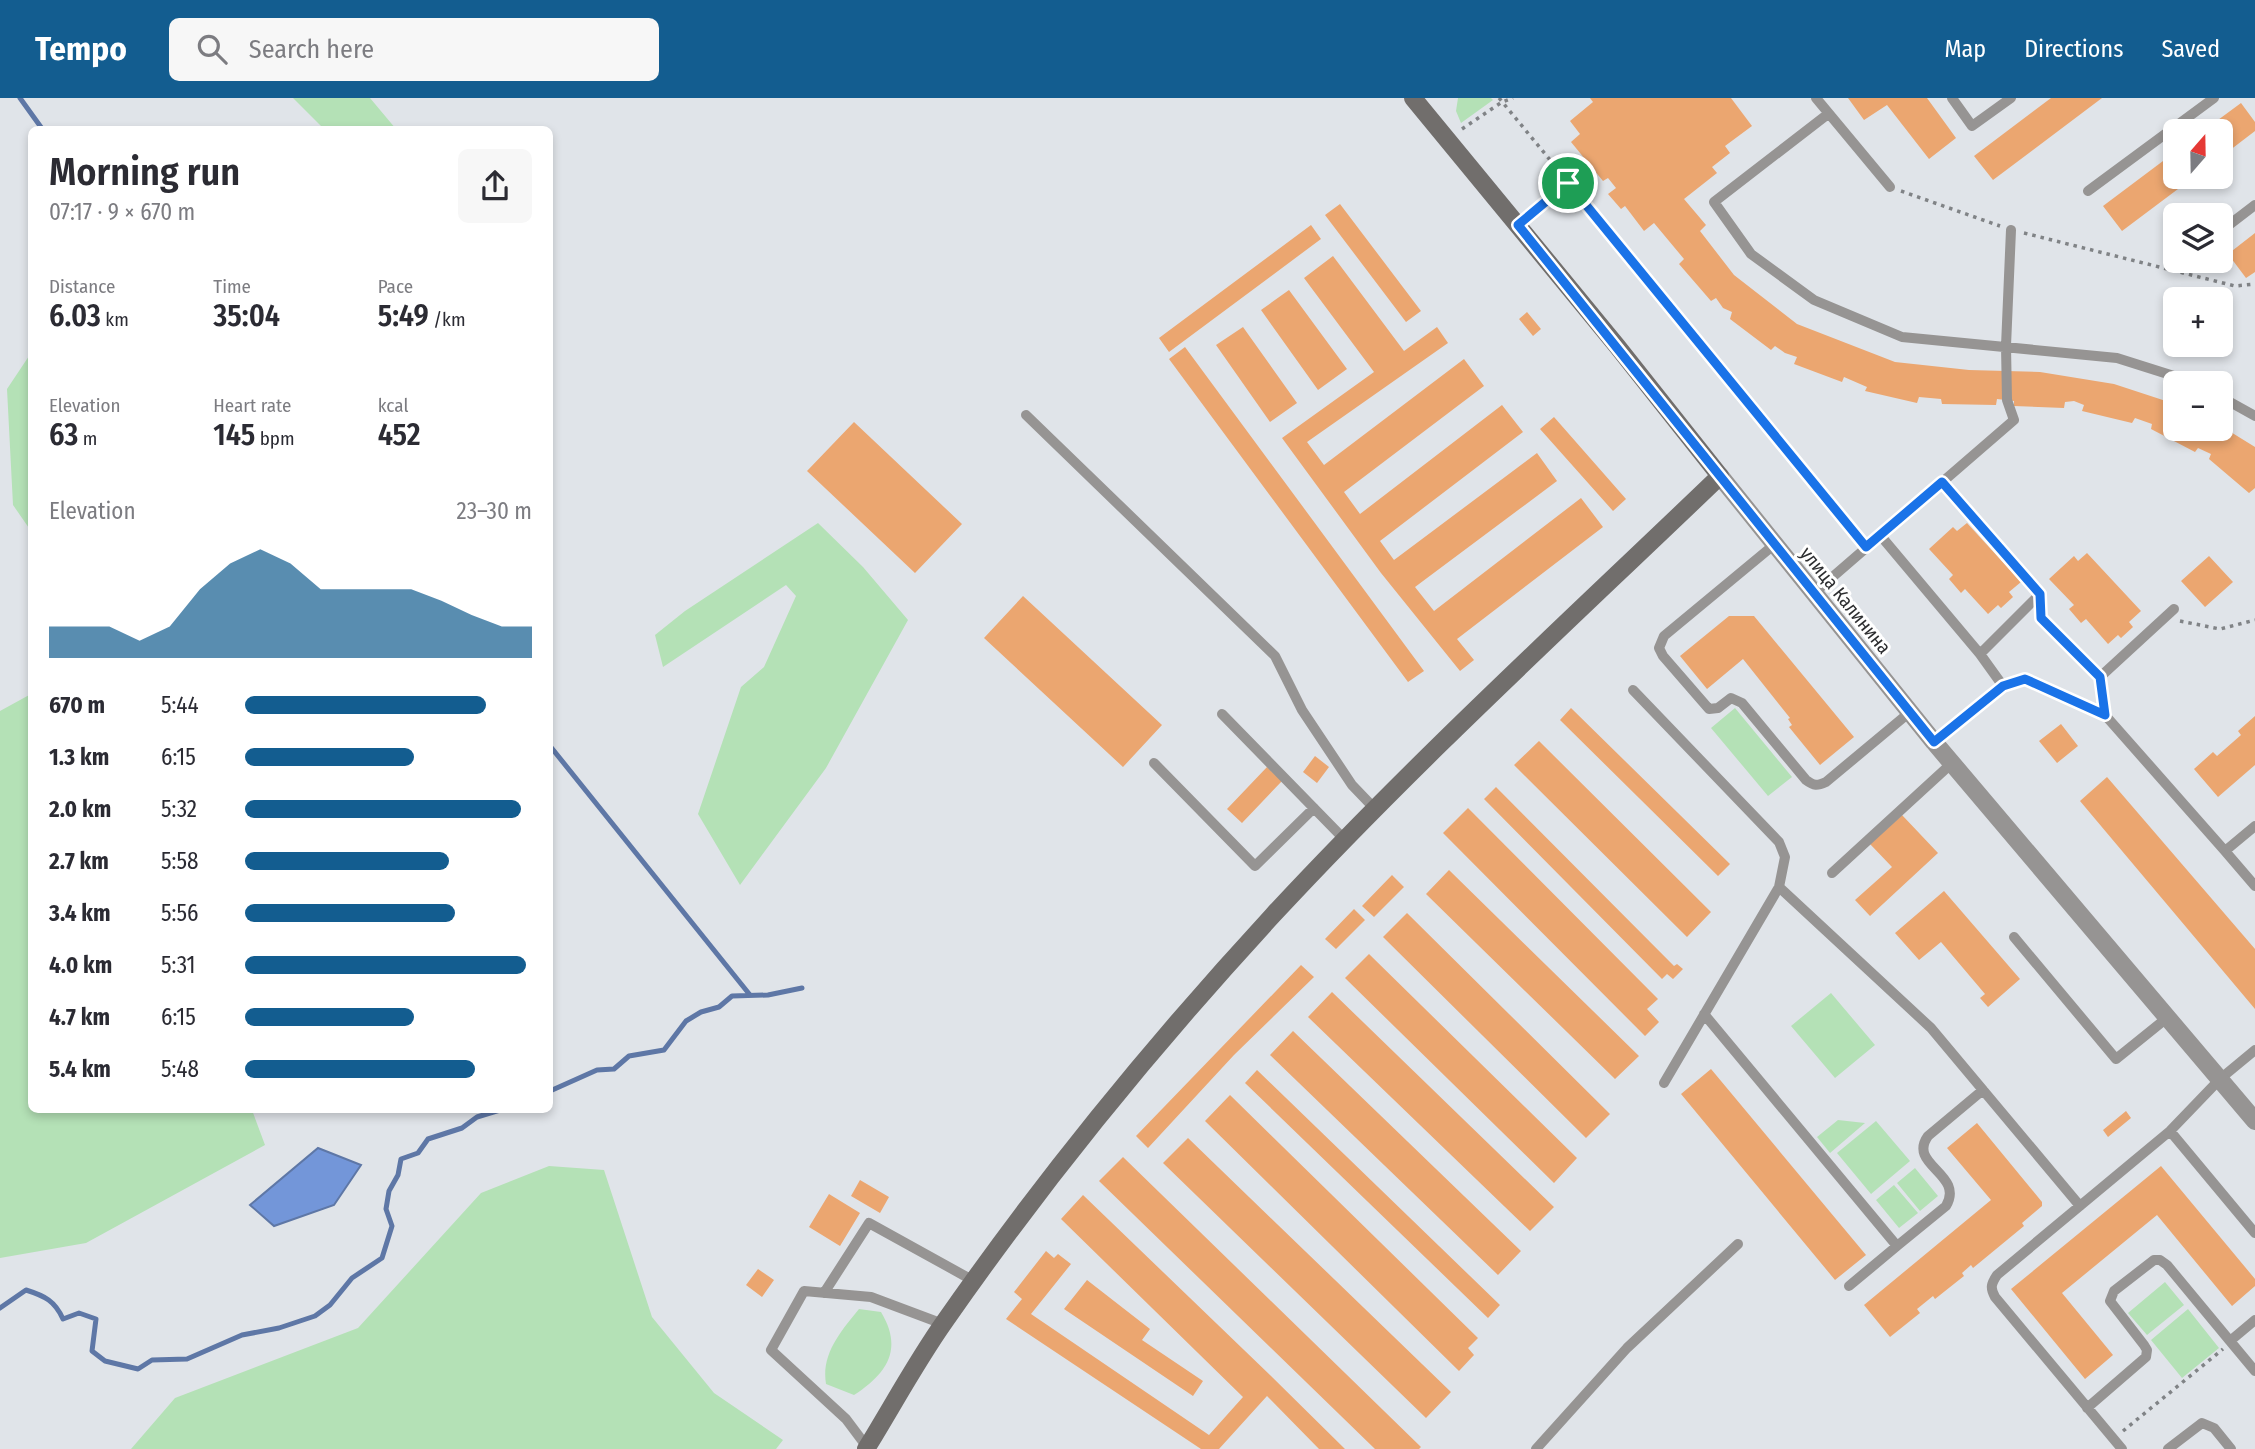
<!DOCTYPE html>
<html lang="en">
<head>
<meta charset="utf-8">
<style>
	:root { --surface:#fff; --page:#f7f7f7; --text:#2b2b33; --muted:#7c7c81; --accent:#135d90 }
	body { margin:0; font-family:"Fira Sans Condensed",sans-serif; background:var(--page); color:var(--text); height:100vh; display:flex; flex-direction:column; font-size:26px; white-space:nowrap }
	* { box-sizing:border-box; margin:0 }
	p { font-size:23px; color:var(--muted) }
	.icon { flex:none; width:38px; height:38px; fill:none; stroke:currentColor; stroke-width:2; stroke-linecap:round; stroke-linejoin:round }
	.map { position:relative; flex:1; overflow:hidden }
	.side { position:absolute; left:28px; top:28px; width:525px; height:987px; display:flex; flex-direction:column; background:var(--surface); border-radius:10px; box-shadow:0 4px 10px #0003 }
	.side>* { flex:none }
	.needle { width:46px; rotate:20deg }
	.controls { position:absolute; left:2163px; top:21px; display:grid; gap:14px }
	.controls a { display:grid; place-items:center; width:70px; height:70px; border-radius:10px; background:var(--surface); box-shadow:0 4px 10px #0003; font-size:35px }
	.pin { position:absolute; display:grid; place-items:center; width:60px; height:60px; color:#fff; margin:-30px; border:4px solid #fff; border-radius:50%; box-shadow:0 2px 7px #0007 }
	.round { display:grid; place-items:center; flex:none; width:74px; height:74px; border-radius:10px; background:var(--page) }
	.headline { display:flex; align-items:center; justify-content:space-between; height:119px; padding:0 21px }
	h1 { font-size:38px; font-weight:600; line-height:52px }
	.stats { display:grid; grid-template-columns:repeat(3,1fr); gap:10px; height:119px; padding:7px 21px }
	.stats div { display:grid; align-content:center }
	.stats b { font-size:30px; font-weight:600 }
	.stats small { font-size:19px; font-weight:400 }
	.stats p { font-size:19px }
	.chart { height:196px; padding:14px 21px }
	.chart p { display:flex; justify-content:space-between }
	.chart svg { width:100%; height:126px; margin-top:7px; fill:var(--accent); opacity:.7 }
	ul { padding:0 21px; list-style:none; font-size:23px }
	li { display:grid; grid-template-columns:112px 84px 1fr; align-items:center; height:52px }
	li i { height:18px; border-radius:9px; background:var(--accent) }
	header { display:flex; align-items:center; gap:42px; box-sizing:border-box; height:98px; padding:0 35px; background:var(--accent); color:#fff }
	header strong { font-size:33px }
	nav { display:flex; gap:38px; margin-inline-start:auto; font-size:24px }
	.search { width:490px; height:63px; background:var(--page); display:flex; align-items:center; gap:18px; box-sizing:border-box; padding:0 24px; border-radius:10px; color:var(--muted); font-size:26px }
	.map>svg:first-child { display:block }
</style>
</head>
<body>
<header>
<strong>Tempo</strong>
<div class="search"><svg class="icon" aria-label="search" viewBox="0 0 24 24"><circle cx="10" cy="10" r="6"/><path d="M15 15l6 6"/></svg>Search here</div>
<nav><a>Map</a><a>Directions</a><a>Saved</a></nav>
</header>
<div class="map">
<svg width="2255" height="1351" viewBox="0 0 2255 1351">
	<rect width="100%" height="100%" fill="#e0e4e9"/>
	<path fill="#b4e1b6" d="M293,0H370L396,31H324Z
		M1458,0H1491L1493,2L1461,25L1456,13Z
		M31,255V433L13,407L7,291Z
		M818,425L863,469L908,522L826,670L740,787L698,716L741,589L764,569L796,498L786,487L663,569L655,537L685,513Z
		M31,596L32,1012H252L265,1047L86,1145L0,1160V613Z
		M1735,610L1792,679L1768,698L1711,630Z
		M1831,895L1875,947L1835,980L1791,928Z
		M1838,1022L1865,1025L1830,1055L1817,1039Z
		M1876,1023L1910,1063L1871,1096L1837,1055Z
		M549,1068L604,1072L652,1219L714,1295L783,1342L776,1351H131L175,1300L358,1230L481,1095Z
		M1915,1070L1938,1098L1920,1113L1897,1085Z
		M1894,1087L1918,1115L1899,1130L1876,1102Z
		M2165,1184L2184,1207L2147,1237L2128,1215Z
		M859,1211L881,1214C904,1252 886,1276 854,1297L826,1286C821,1256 841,1233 859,1211Z
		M2188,1211L2219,1250L2182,1280L2151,1242Z"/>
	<path fill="#7396d9" stroke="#5e77a6" stroke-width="2" d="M318,1050L361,1067L334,1107L274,1128L250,1107Z"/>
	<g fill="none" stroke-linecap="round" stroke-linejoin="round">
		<path stroke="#5e77a6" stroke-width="5" d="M20,0L43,32
			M550,648L750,897
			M550,993L597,972L614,971L629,958L664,952L686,923L701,914L719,909L732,898L768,897L802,890
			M0,1210L26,1192C45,1198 55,1203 63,1221L79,1215L96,1221L92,1253L105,1263L138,1271L152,1262L187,1261L242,1237L279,1230L315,1218L330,1207L352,1180L382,1160L392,1128L386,1111L389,1093L398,1077L401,1061L418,1055L428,1041L462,1030L477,1019L500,1012"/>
	</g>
	<path fill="#eba670" d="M1590,0H1731L1752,28L1725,48L1730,55L1712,69L1717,75L1684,101L1706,127L1700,133L1734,177L1797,226L1895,264L1969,272L2040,274L2114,286L2175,306V331H2221V328L2255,349V390L2249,395L2209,361L2211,356L2198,350L2195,354L2151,331L2152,326L2135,320L2132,325L2082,313L2084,307L2074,303L2065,304L2064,310L2014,308V303L1997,301L1996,307L1942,306L1941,301L1919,299L1917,305L1865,293L1867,289L1844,279L1842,284L1794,266L1797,259L1785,255L1775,248L1771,252L1730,221L1732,214L1723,210L1716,200L1711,203L1679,166L1684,161L1654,125L1644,133L1625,108L1621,111L1608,96L1616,90L1608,80L1603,83L1571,44L1580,36L1570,23L1593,4Z
		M1848,0H1927L1956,40L1929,61L1887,7L1864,22Z
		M2051,0H2102L1993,82L1974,58Z
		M2241,5L2255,24V33L2221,59V33H2203Z
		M2175,54V79H2194L2122,133L2103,108Z
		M1340,106L1421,213L1406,224L1325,117Z
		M1311,127L1321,141L1169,254L1159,240Z
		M2255,135V174L2246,180L2228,156Z
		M1333,158L1404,253L1437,229L1448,245L1307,344L1324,367L1464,261L1484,288L1344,394L1360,416L1502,307L1523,334L1380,443L1394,462L1537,355L1557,383L1415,489L1434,513L1581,400L1603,429L1457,541L1474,562L1460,573L1381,475L1282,340L1374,274L1304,180Z
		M1289,192L1347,271L1318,292L1261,212Z
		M1527,214L1541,231L1533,238L1519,221Z
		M1243,229L1297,305L1270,324L1216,247Z
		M1185,249L1424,573L1408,584L1169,261Z
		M1554,319L1626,401L1613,413L1540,331Z
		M854,324L962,426L915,475L807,373Z
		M1967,425L2021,484L2009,494L2013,499L2001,510L1998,507L1988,516L1965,491L1961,495L1949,481L1953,477L1929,451L1953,429L1957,433Z
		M2087,455L2141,513L2129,524L2133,529L2121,540L2118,537L2108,546L2086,521L2081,525L2069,511L2074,507L2049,481L2074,458L2078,463Z
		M2209,458L2233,484L2205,509L2181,483Z
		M1023,498L1162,627L1123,669L984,540Z
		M1729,518H1754L1854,639L1820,667L1789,629L1792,627L1788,621L1790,620L1743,561L1707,591L1680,558Z
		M1571,610L1730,766L1718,778L1560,622Z
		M2255,618V667L2218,699L2194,671L2213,654L2217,658L2241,637L2238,633Z
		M2061,626L2078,648L2057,665L2039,643Z
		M1539,643L1711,814L1687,839L1514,667Z
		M1315,658L1329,669L1317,685L1303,674Z
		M1267,669L1282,683L1242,725L1227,711Z
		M2107,679L2255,851V911L2080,703Z
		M1496,689L1674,868L1677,866L1683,871L1673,881L1667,876L1662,881L1484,701Z
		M1468,710L1658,901L1647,911L1659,924L1645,938L1443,735Z
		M1902,717L1938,755L1870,818L1855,802L1892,769L1870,746Z
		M1449,772L1639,958L1615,981L1426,796Z
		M1392,777L1404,789L1374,819L1362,808Z
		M1944,793L2020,881L1988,909L1980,900L1985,896L1941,844L1919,862L1895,835Z
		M1354,811L1365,822L1336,851L1325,841Z
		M1407,815L1610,1016L1586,1040L1383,839Z
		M1369,856L1577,1060L1554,1085L1345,880Z
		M1301,867L1314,879L1234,957L1148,1050L1136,1038Z
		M1332,894L1554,1109L1530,1133L1308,919Z
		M1293,933L1521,1153L1498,1177L1270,957Z
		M1711,971L1866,1157L1835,1182L1681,996Z
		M1257,972L1500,1207L1488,1220L1245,985Z
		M1230,997L1478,1240L1468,1250L1474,1257L1459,1273L1205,1023Z
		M2126,1013L2131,1020L2108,1039L2103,1032Z
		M1977,1025L2042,1104V1108L2022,1125L2024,1128L1973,1170L1971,1167L1962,1175L1964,1178L1935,1201L1933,1198L1917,1211L1920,1215L1890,1239L1864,1207L1991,1102L1947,1050Z
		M1188,1040L1451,1294L1426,1320L1163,1065Z
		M1123,1059L1421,1349L1419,1351H1375L1099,1083Z
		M2161,1068L2255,1181V1188L2232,1208L2157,1117L2062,1195L2113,1257L2085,1281L2011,1191Z
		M860,1082L889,1099L880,1115L851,1098Z
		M829,1096L860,1115L840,1148L809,1129Z
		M1083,1097L1270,1277L1345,1351H1319L1267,1298L1219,1351H1201L1006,1221L1022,1201L1014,1194L1046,1153L1054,1160L1058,1156L1071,1166L1031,1216L1209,1337L1243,1299L1061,1121Z
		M758,1171L774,1182L762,1199L746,1187Z
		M1087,1182L1150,1231L1142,1242L1203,1283L1193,1298L1064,1211Z"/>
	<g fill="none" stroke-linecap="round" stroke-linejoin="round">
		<path stroke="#808386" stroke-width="3.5" stroke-dasharray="3.5 5" stroke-linecap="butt" d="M1499,0L1560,74
			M1462,31L1502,4L1513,0
			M1901,93L2000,128
			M1576,94L1859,440
			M2024,135L2235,188L2255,186
			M2180,523L2220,531L2255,522
			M2123,1333L2223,1251"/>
		<path stroke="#969493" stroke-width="10" d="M1816,0L1890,89
			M1952,0L1972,28L2011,0
			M1828,16L1714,104L1751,156L1814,202L1902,239L2117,260L2196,285
			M2088,93L2214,0
			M1518,127L1581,73
			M2221,133L2255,107
			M2221,299L2255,318
			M1026,317L1275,558L1302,612L1352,687L1375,711
			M1942,384L2040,496L2041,520L2100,579L2174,511
			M1880,437L1980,556L2040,496
			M1775,446L1664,538L1659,550L1663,558L1709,611L1718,610L1731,600L1742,605L1806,682C1814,688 1817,688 1826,684L1910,614
			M1814,495L2014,322L2007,302L2006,248L2011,132
			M1980,556L2003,588
			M1633,592L1779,744L1785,759L1779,789L1931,930L2080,1108
			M1222,616L1345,742
			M1934,644L2003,588L2025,581L2105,617L2225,753
			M1154,665L1255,768L1314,710
			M2255,728L2225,753L2255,788
			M1832,775L1952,665
			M2014,839L2116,961L2168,919
			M1704,916L1897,1148L1946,1108C1965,1076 1907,1067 1928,1038L1983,992
			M1664,985L1779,789
			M2170,1033L2255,1135
			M1849,1188L1897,1148
			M824,1195L869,1125L974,1183
			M2230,1243L2255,1273
			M2087,1310L2146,1259L2147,1252L2144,1247L2110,1203L2114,1193L2154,1162H2160L2167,1167L2230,1243L2255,1222
			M867,1349L846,1321L771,1252L804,1193L871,1199L943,1226
			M1536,1351L1627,1250L1738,1146
			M2122,1351L1995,1199C1990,1190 1991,1186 1997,1177L2170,1033L2220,981L2255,952
			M2168,1351L2202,1325L2214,1330L2231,1351"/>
		<path stroke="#969493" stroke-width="18" d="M1720,378L1934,644L2255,1023"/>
		<path stroke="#716e6c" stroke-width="18" d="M866,1351C892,1309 916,1264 945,1223C1044,1081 1155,945 1273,817C1415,664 1569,523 1720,378L1617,248L1413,0"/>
	</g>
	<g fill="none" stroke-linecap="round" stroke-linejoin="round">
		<g stroke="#fff" stroke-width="14">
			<path id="route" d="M1568,85L1866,449L1942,384L2040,496L2041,520L2100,579L2105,617L2025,581L2003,588L1934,644L1518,127Z"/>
		</g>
		<use href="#route" stroke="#1a73e8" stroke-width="9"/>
	</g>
	<g text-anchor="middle" stroke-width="6" stroke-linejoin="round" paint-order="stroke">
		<g font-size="19" fill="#2d2e30" stroke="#fff">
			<text transform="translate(1846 502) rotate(51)" y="7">улица Калинина</text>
		</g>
	</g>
</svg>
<div class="controls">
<a><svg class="needle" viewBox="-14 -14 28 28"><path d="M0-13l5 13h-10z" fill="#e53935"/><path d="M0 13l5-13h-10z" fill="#7c7c81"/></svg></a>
<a><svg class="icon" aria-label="layers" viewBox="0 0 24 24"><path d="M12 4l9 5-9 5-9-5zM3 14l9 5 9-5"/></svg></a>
<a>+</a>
<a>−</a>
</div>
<div class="pin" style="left:1568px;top:85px;background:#1e9e55"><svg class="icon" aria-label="arrive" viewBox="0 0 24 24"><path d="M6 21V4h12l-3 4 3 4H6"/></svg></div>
<section class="side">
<div class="headline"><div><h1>Morning run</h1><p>07:17 · 9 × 670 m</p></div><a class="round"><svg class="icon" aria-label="share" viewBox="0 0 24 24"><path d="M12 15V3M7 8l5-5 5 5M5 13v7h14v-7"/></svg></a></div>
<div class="stats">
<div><p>Distance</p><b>6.03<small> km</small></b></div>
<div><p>Time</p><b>35:04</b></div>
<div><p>Pace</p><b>5:49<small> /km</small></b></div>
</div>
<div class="stats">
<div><p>Elevation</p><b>63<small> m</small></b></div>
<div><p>Heart rate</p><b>145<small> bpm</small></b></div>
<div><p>kcal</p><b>452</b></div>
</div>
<div class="chart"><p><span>Elevation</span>23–30 m</p>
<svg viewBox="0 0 160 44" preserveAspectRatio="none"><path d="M0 44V33L10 33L20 33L30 38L40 33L50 20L60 11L70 6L80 11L90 20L100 20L110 20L120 20L130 24L140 29L150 33L160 33V44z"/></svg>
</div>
<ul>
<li><b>670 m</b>5:44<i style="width:84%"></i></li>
<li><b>1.3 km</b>6:15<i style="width:59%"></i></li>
<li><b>2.0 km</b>5:32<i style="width:96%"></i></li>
<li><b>2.7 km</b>5:58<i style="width:71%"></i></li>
<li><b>3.4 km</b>5:56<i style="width:73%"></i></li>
<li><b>4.0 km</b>5:31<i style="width:98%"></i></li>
<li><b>4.7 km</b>6:15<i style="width:59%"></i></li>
<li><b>5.4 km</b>5:48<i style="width:80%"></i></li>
</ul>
</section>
</div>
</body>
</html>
